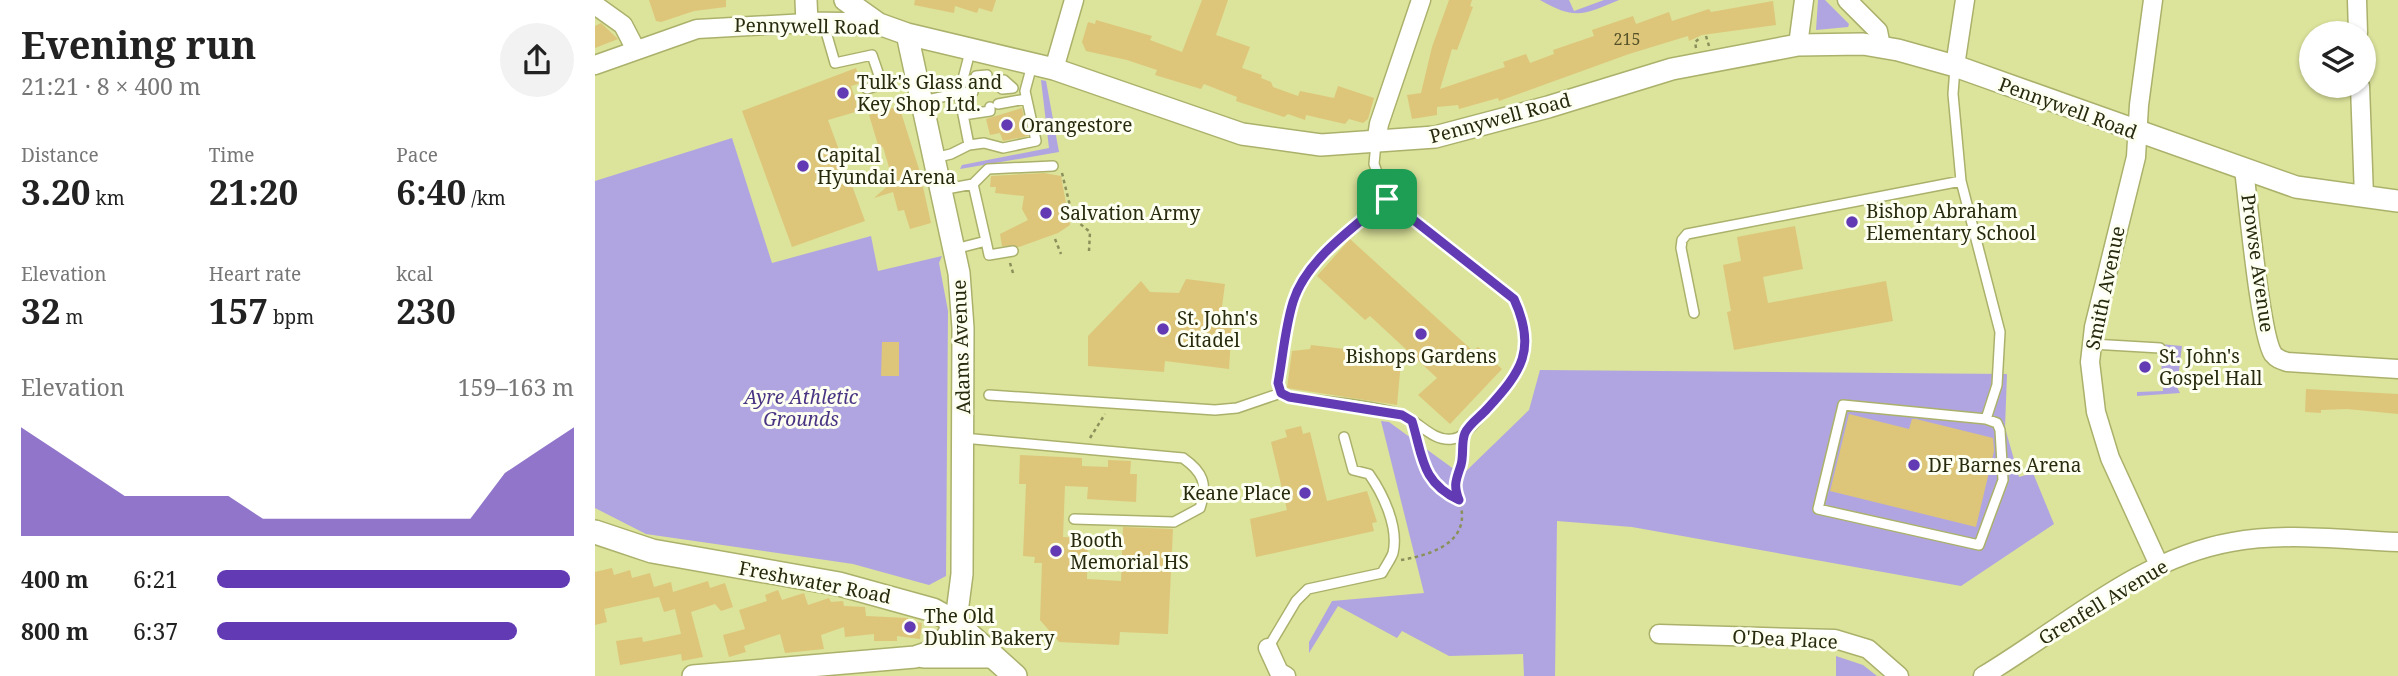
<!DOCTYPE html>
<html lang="en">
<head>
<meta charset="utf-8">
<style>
	:root { --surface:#fff; --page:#f2f2f2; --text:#222; --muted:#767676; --accent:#623bb4 }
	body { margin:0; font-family:"Noto Serif",serif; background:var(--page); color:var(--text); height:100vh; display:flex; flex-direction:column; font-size:26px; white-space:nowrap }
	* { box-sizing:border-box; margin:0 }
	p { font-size:23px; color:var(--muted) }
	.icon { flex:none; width:38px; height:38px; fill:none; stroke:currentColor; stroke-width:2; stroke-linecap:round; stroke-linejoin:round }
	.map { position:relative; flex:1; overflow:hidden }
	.details { display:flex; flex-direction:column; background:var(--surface); width:595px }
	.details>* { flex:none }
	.tools { position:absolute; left:1704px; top:21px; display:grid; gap:14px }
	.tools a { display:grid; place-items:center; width:77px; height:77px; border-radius:50%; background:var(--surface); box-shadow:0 2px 5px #0004; font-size:35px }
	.pin { position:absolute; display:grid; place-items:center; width:60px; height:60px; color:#fff; margin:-30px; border-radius:14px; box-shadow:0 4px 10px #0006 }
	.round { display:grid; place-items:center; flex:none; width:74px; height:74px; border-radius:37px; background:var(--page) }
	.summary { display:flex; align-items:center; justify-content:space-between; height:119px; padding:0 21px }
	h1 { font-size:38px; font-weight:700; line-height:52px }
	.figures { display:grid; grid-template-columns:repeat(3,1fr); gap:10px; height:119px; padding:7px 21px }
	.figures div { display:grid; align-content:center }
	.figures b { font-size:35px; font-weight:700 }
	.figures small { font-size:19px; font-weight:400 }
	.figures p { font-size:19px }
	.chart { height:196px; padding:14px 21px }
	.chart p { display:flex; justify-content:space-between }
	.chart svg { width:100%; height:126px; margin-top:7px; fill:var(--accent); opacity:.7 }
	ul { padding:0 21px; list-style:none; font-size:23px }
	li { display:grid; grid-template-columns:112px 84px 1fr; align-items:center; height:52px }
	li i { height:18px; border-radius:9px; background:var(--accent) }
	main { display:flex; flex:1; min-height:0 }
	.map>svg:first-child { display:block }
</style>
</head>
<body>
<main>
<section class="details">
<div class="summary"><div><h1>Evening run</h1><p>21:21 · 8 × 400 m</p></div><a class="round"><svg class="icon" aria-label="share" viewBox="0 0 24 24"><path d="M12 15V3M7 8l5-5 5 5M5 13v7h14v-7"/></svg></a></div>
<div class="figures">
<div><p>Distance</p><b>3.20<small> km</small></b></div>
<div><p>Time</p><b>21:20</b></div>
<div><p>Pace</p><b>6:40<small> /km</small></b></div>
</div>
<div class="figures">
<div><p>Elevation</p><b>32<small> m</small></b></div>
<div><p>Heart rate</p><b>157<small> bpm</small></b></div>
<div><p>kcal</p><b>230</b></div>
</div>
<div class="chart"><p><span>Elevation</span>159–163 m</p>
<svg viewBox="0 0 160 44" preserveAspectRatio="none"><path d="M0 44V6L10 14L20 22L30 30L40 30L50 30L60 30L70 38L80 38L90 38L100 38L110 38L120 38L130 38L140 22L150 14L160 6V44z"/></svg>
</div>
<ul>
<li><b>400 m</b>6:21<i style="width:99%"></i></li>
<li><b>800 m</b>6:37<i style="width:84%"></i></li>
</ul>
</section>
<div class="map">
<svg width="1803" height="676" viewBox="0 0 1803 676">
	<rect width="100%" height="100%" fill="#dce39b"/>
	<path fill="#b0a5e1" d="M945,0H974L979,11L1009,0H1024C990,14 981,21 945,0Z
		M1223,0H1230L1254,24L1253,27L1221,30Z
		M446,80L451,81L464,152L365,169L367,165L454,148Z
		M137,138L177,263L276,236L283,271L347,256L344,263L353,311L351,576L334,585L258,564L51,534L0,508V181Z
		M1565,344L1587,346L1582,387L1585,393L1542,396V392L1568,391Z
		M945,370L1412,374L1410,428L1424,477L1438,473L1459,524L1366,586L1037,527L962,521L960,676H929L928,654L854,656L807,631L802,638L743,606L714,653V642L737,601L829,593L786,421L794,422L867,475L934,410Z
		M1241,656L1268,665L1282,676H1241Z"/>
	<path fill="#ddc67a" d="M54,0H131V7L99,11L66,22L61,21Z
		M320,0H401L397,12L384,8L382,13L360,6L359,13L319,5Z
		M607,0H633L621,35L655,47L647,68L667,75L666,78L676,82L678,87L703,96L705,91L739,98L743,86L779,98L773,119L768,123L754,119L750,124L711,115L710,120L693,114L689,117L641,101L642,97L609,84L606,89L560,75L562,70L532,60L491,51L487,42L493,22L500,24L501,20L557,36L555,40L587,52Z
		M854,0H877L875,6L878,7L862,50L857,49L845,89L910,67L908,62L931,54L935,63L959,54L958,50L999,36L997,30L1038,16L1041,24L1074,12L1077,21L1114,9L1116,12L1178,1L1181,25L1107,35L1094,41L1093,36L1034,54L904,101L903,98L864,109L863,105L842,107V115L817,119L812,95L826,93L837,47Z
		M6,23L23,39L0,48V26Z
		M261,68L266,83L256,86L264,111L233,120L270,221L197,247L147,111Z
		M304,106L324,169L336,223L315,229L309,210L303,211L298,192L279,198L298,181L288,147L284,148L274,115Z
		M427,108L433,136L408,141L405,133L395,135L391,119Z
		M449,173L466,176L475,225L463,233L424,247L407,246L405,234L433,220L427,209L429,196L400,193L401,187H395L396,176Z
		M1200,226L1208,269L1168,277L1173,303L1291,281L1298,321L1139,350L1132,312L1136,311L1128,265L1146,261L1142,237Z
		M755,239L878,351L883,347L907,369L855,424L823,395L842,378L775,316L770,320L722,276Z
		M591,279L630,284L626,314L637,322L634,369L570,361L569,372L493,366V336L546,281L555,292L584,293Z
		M287,342H304V376H286Z
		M716,345L784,353L806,362L802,405L692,388L697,351L715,349Z
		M1711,389L1803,394V414L1752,409L1726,410V413L1710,412Z
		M1254,414L1314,429L1317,419H1321L1398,438L1399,451L1381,527L1235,491Z
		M706,426L708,434L715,432L732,501L772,491L782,522L777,523L779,531L661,557L655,519L692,510L676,442L692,437L690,430Z
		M425,455L487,458V466L513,467V460L536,461L535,474H542L541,502L492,499L493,487L470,486L468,537L493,538L492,579L526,581L528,527L578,529L573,634L525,632L524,645L464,642L445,620L447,563H439L440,557L428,556L431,484H424Z
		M17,568L19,575L35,570L37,578L55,573L59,587L76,582L78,592L113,581L115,588L130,583L138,607L126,611L120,604L96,612L108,657L87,661L86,654L25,665L21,641L47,637L48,642L86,634L80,609L69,612L64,597L9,609L12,622L0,625V572Z
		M183,590L187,600L209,593L213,605L234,598L236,602L248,601L249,606L270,607L271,616L313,618V621L327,623L325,639L302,636V641H279V634L250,637L249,627L226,635L229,649L190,653L185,634L149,646L151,652L134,657L128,635L150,629L144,610L172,601L170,595Z"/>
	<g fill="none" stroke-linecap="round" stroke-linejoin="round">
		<g stroke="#abb16b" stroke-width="12">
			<path id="service" d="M229,25L240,63L277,55L287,84L272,89
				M1360,68L1358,94L1366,181L1405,332L1402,385L1391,419L1248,405L1223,509L1384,545L1408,480L1405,430L1402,423L1391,419
				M389,84L381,76L392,75
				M407,89L418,88L409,80
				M327,101L366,93
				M376,101L366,93L378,92
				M403,104L431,99
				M368,115L395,111V107
				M781,143L779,164L792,199L919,299C944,354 922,376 886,416C878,424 869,438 857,439C837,442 823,420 805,414C770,404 730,402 694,397L686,393L683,382C688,356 690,328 698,302C711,259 760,227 792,199
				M374,145L364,94L376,48
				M339,158L356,154L374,145L389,143L408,148L441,141L430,91L437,65
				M378,184L393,169L458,166
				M346,190L378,184L391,241L360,249
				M391,241L394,255L418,251
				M1099,313L1086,248L1087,240L1092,234L1366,181
				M1497,344L1565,348
				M394,395L620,410L642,408L686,393
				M368,438L588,458C608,472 613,484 605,508L579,522L479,519
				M673,648L701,601L713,589L787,573C790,567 796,559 798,553C804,527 788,494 774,474L758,470L749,437"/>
		</g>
		<g stroke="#abb16b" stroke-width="21">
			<path id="minor" d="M1252,0L1283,31L1286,46
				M1558,0L1544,105L1541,157L1499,327L1495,362L1501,412L1515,458L1564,565
				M1762,0L1763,33
				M0,5L28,25L40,48
				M1203,45L1209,0
				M0,65L102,29L212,23
				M1360,66L1370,0
				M459,69L479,0
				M1765,86L1769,197
				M781,143L784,124L826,0
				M1649,169C1653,201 1665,334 1678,354C1682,359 1686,360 1692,362L1803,369
				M1064,634L1240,639L1273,649L1304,676
				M673,648L684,672L691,676
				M1388,676C1467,629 1544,558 1637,542C1691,532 1748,540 1803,542"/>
		</g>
		<g stroke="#abb16b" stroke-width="24">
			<path id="tertiary" d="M211,0L212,23L284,24L312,34L459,69L647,134L726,145L840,137L953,107L1077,69L1203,45L1268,44L1303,50L1360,66L1701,187L1803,201
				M250,0L284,24
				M329,657H399
				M98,676L320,657L338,651L349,642L360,622L363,605L367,574L368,328L364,273L312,34"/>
		</g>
		<g stroke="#abb16b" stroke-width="26">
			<path id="secondary" d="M0,532L57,551L244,584L338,610L360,622L420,676"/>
		</g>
		<path stroke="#8b905b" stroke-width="2.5" stroke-dasharray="3.5 3.5" stroke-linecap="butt" d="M1111,36L1114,46
			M1101,48L1100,42L1105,38
			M467,173L478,218L495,232L494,251
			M460,239L466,254
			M415,263L418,273
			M822,437C829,467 835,487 864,500
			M495,438L510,414
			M806,560C830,556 868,546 867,515C867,504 860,495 859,483C859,473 867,458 869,447"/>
		<use href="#service" stroke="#fff" stroke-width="9"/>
		<use href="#minor" stroke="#fff" stroke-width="18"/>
		<use href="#tertiary" stroke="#fff" stroke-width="21"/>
		<use href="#secondary" stroke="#fff" stroke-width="23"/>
	</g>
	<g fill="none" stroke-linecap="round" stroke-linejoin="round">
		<g stroke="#fff" stroke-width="14">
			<path id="route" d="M792,199L919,299C942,349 927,371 892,409C886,416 874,424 870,433C866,442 869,455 866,465C861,480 858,485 864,500C826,482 828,457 817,421L807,415L694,397L686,393L683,383C688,356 690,328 698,302C711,259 760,227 792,199Z"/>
		</g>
		<use href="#route" stroke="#623bb4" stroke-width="9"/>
	</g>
	<g fill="#623bb4" stroke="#fdfff1" stroke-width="2.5">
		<circle cx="248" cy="93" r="7"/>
		<circle cx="412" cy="125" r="7"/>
		<circle cx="208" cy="166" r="7"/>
		<circle cx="451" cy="213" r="7"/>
		<circle cx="1257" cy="222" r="7"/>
		<circle cx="568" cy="329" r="7"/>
		<circle cx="826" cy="334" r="7"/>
		<circle cx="1550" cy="367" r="7"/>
		<circle cx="1319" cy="465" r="7"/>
		<circle cx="710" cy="493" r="7"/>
		<circle cx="461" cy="551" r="7"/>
		<circle cx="315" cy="627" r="7"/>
	</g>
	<g text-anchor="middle" stroke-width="6" stroke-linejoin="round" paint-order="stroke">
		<g font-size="16" fill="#555128">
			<text x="1032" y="45">215</text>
		</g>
		<g font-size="19" fill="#282a0d" stroke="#fdfff1">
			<text transform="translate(212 26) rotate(1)" y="7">Pennywell Road</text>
			<text transform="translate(1473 108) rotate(20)" y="7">Pennywell Road</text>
			<text transform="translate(905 118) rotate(-15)" y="7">Pennywell Road</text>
			<text transform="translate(1663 263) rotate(82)" y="7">Prowse Avenue</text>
			<text transform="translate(1510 288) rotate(-78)" y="7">Smith Avenue</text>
			<text transform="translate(366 347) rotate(-92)" y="7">Adams Avenue</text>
			<text transform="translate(220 582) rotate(11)" y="7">Freshwater Road</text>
			<text transform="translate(1508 602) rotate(-31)" y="7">Grenfell Avenue</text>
			<text transform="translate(1190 639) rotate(3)" y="7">O'Dea Place</text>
		</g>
		<g font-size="19" fill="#282a0d" stroke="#fdfff1" text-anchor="start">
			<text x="262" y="89">Tulk's Glass and<tspan x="262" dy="22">Key Shop Ltd.</tspan></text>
			<text x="426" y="132">Orangestore</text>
			<text x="222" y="162">Capital<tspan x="222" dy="22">Hyundai Arena</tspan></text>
			<text x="1271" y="218">Bishop Abraham<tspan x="1271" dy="22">Elementary School</tspan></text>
			<text x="465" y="220">Salvation Army</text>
			<text x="582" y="325">St. John's<tspan x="582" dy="22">Citadel</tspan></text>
			<text x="826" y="363" text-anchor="middle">Bishops Gardens</text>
			<text x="1564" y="363">St. John's<tspan x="1564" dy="22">Gospel Hall</tspan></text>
			<text x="1333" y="472">DF Barnes Arena</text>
			<text x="696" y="500" text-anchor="end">Keane Place</text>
			<text x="475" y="547">Booth<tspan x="475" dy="22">Memorial HS</tspan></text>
			<text x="329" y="623">The Old<tspan x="329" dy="22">Dublin Bakery</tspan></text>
		</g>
		<g font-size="19" font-style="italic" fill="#4a3484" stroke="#fdfff1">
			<text x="206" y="404">Ayre Athletic<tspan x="206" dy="22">Grounds</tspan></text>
		</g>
	</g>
</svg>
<div class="tools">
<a><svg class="icon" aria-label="layers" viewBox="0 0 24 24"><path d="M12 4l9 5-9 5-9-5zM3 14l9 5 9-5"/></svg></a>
</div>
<div class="pin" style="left:792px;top:199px;background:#1e9e55"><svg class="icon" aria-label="arrive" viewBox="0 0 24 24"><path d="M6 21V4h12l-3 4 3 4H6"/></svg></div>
</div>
</main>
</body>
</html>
